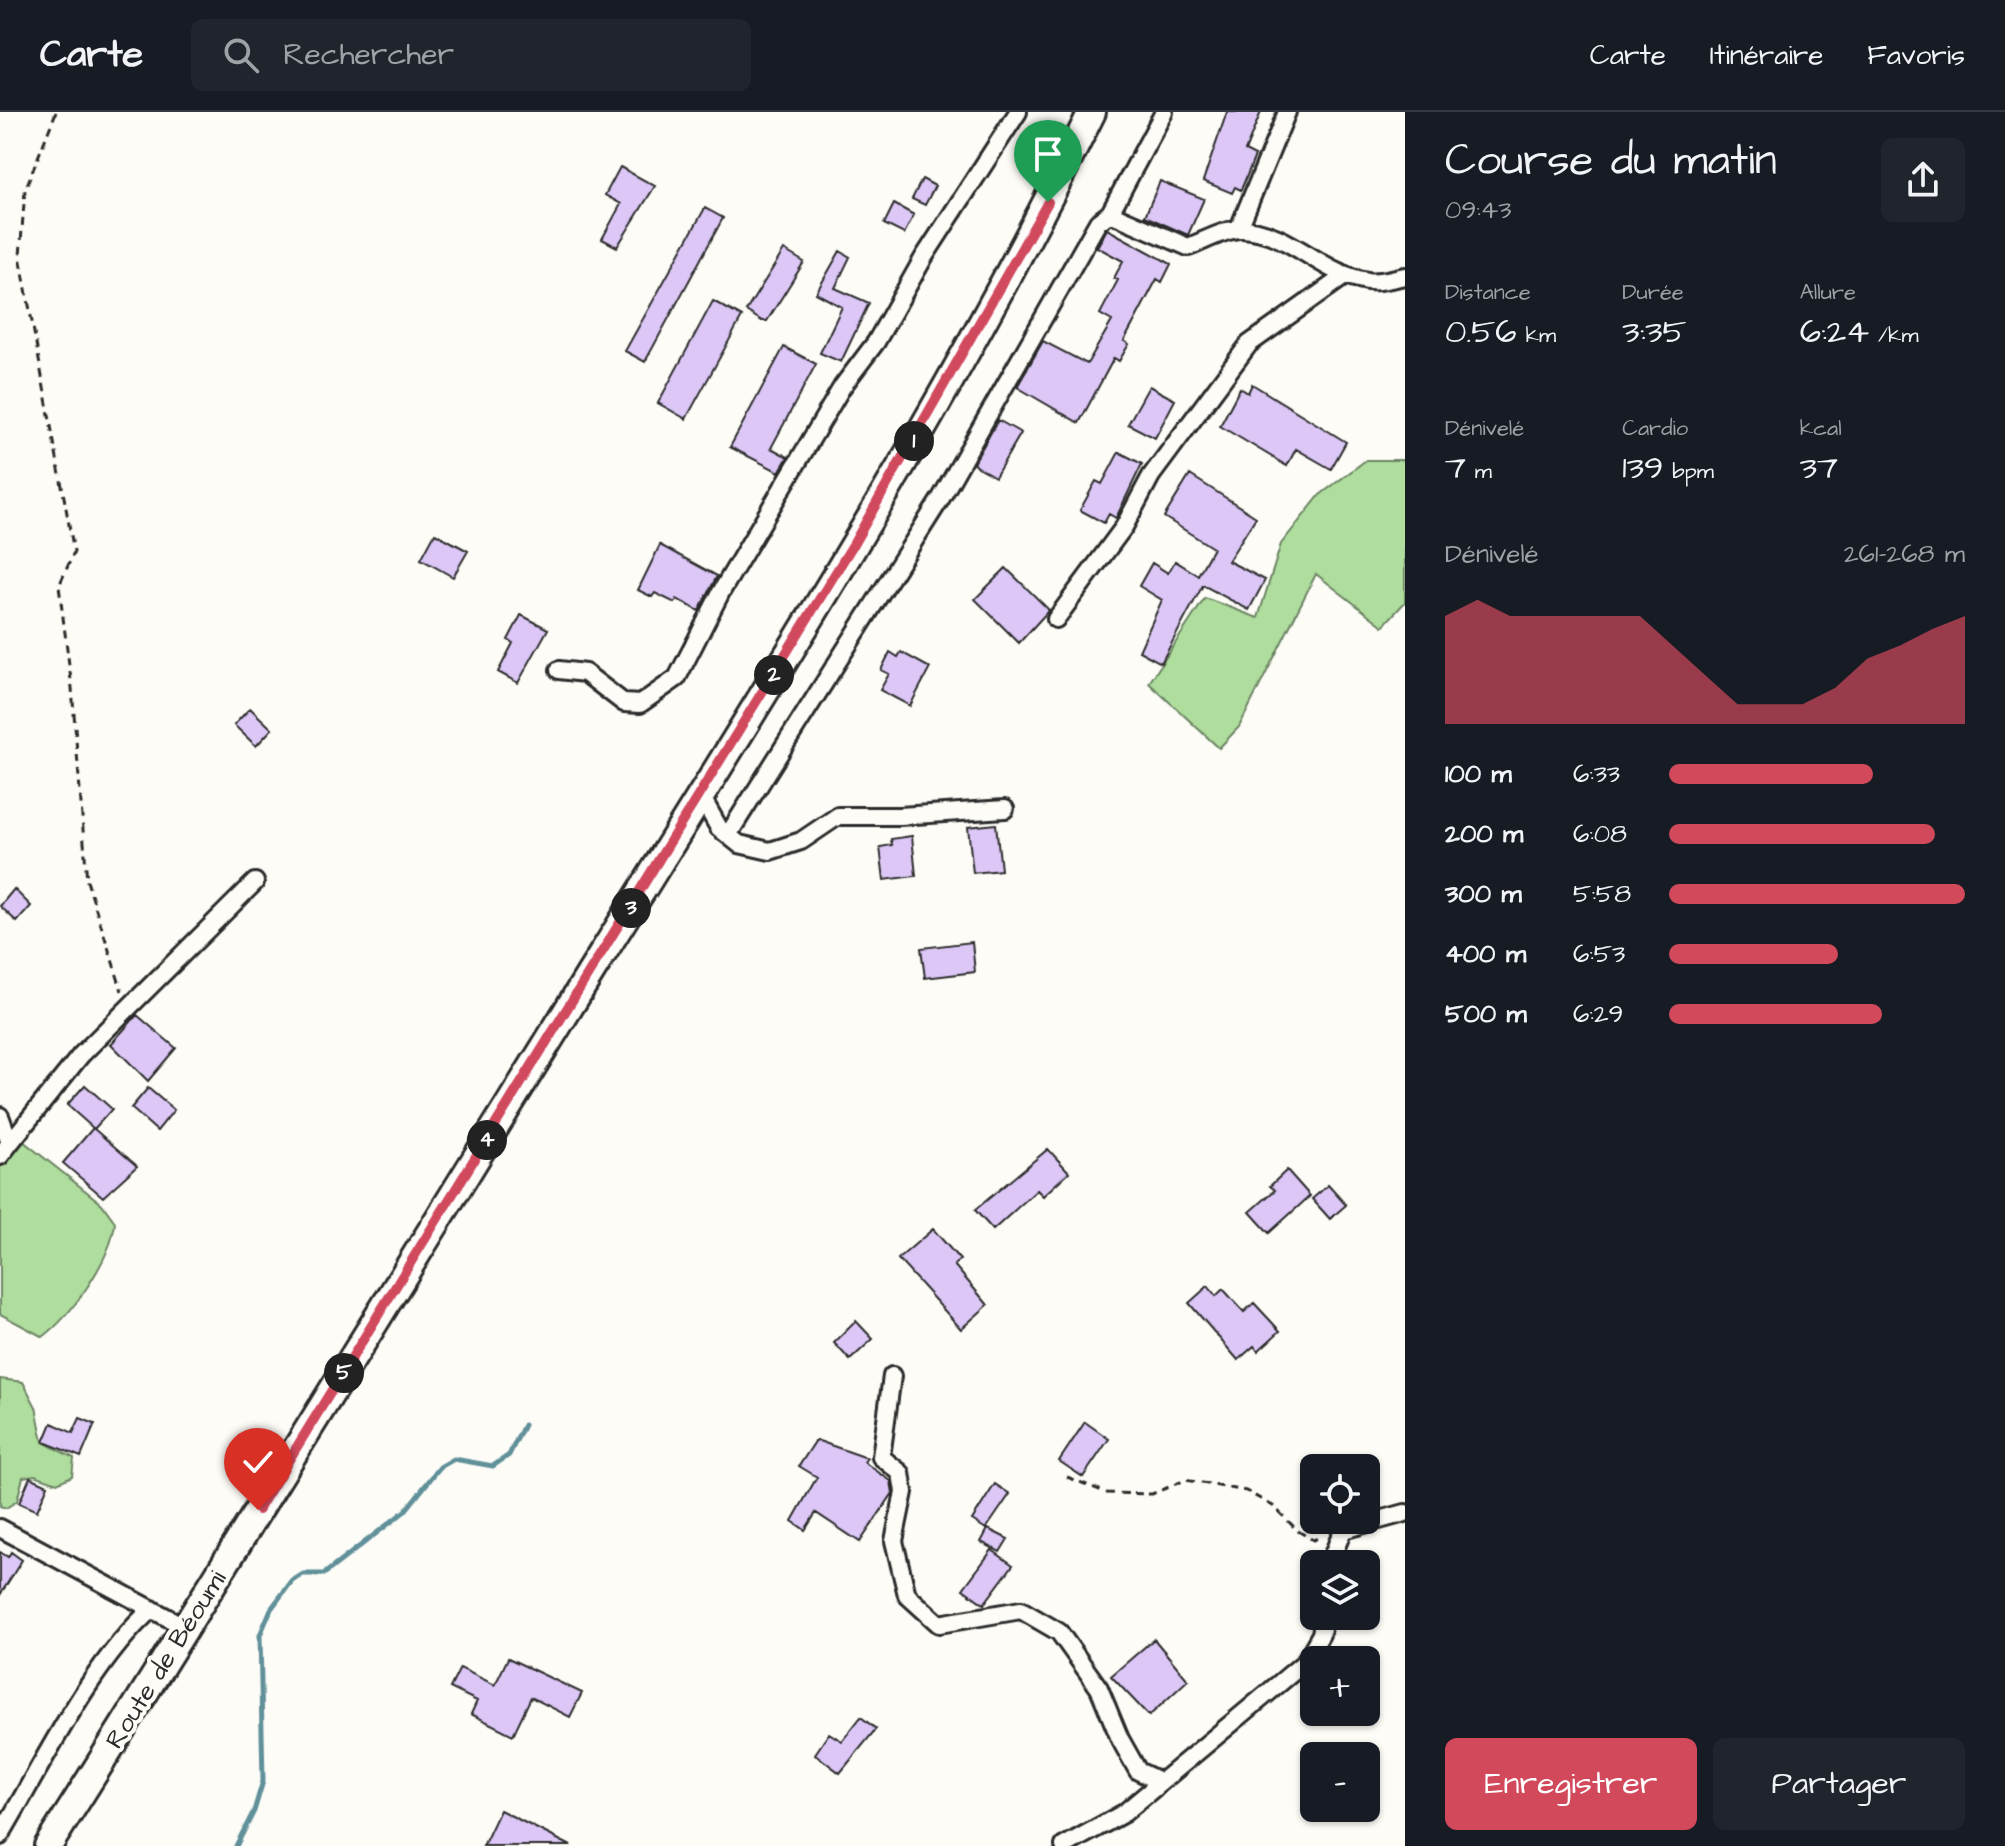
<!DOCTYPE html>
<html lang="fr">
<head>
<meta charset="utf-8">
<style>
	:root { --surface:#171b24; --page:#20242c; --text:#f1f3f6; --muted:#9ea1a6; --line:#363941; --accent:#d1495b }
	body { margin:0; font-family:"Architects Daughter",sans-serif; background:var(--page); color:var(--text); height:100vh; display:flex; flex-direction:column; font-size:30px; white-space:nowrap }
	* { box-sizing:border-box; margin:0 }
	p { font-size:26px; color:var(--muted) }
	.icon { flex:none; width:44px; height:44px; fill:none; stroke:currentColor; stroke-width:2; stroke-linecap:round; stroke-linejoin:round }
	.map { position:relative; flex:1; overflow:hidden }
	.side { display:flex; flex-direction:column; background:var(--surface); width:600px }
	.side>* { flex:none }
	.controls { position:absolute; left:1300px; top:1342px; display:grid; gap:16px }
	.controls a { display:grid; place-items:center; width:80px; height:80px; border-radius:12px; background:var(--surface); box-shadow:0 2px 6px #0004; font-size:40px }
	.pin { position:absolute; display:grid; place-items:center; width:68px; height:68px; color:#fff; margin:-82px -34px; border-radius:50% 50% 50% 0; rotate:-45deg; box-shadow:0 0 8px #0007 }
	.pin .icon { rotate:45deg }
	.km { position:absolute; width:40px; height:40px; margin:-20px; border-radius:50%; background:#222; color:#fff; font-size:22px; line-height:40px; text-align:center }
	.round { display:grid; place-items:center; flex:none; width:84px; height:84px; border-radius:12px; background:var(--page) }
	.head { display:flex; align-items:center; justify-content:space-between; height:136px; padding:0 40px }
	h1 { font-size:44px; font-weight:600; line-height:60px }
	.stats { display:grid; grid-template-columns:repeat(3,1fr); gap:12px; height:136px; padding:8px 40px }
	.stats div { display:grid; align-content:center }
	.stats b { font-size:34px; font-weight:600 }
	.stats small { font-size:22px; font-weight:400 }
	.stats p { font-size:22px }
	.chart { height:224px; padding:16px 40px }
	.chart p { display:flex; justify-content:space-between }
	.chart svg { width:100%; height:144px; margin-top:8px; fill:var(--accent); opacity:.7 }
	.button { display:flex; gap:16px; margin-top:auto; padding:16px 40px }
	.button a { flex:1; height:92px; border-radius:12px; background:var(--accent); color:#fff; font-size:32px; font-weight:600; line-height:92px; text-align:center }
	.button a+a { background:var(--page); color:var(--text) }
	ul { padding:0 40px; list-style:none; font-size:26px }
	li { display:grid; grid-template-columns:128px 96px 1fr; align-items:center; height:60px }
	li i { height:20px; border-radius:10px; background:var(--accent) }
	header { display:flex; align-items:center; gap:48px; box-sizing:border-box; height:112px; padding:0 40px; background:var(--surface); border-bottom:2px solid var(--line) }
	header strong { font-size:38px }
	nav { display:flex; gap:44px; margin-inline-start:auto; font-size:28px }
	.search { width:560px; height:72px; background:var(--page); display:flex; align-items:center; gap:20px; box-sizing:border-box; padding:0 28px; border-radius:12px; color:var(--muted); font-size:30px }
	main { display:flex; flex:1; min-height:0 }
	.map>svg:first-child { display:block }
</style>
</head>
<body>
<header>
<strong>Carte</strong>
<div class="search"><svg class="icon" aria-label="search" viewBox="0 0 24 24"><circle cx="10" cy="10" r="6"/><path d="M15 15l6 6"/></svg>Rechercher</div>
<nav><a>Carte</a><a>Itinéraire</a><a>Favoris</a></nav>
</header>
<main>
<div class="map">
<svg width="1405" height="1734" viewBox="0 0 1405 1734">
	<rect width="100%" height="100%" fill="#fdfcf7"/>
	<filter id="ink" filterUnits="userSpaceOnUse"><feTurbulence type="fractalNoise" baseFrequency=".0125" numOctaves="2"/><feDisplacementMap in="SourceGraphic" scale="16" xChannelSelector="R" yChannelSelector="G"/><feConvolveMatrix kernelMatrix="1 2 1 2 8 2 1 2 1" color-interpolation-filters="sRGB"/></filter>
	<g filter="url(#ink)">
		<path fill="#aedd9d" stroke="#6c8464" stroke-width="2" d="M1366,348H1405V490L1383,514L1316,462L1239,615L1219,636L1149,571L1205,486L1258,506L1281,432L1320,383Z
			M8,1017L102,1092L115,1110C112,1146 72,1203 43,1225L0,1202V1028Z
			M0,1267L23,1270L36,1295L43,1330L74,1346L72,1364L57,1371L35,1363L23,1365L17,1389L6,1396L0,1394Z"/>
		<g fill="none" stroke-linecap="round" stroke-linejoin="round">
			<path stroke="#619099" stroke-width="5" d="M236,1734L254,1699L263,1669L260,1523L271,1497L292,1469L303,1462H324L405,1399L440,1355L454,1347L493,1354L509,1343L524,1313"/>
		</g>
		<path fill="#dcc7f7" stroke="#2b2b2b" stroke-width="2" d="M1227,0H1261L1245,39L1255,44L1241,78L1235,75L1232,81L1203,69Z
			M620,55L655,74L617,135L602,127L621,92L605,83Z
			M922,67L935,74L925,93L912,87Z
			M1160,69L1204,87L1188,123L1145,104Z
			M894,92L914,103L904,122L884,112Z
			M705,96L723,106L645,250L625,239Z
			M1107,117L1171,152L1162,170L1157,167L1124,229L1129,232L1119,249L1114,246L1079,311L1017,275L1043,229L1087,252L1112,209L1100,202L1118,168L1114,166L1123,149L1097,135Z
			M784,138L804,150L767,209H762L746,199Z
			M840,139L850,145L835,176L869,191L841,250L820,241L842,195L816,181Z
			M713,189L742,205L686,307L658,291Z
			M784,235L816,252L771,336L788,345L779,360L730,335Z
			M1252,272L1346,330L1331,357L1296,337L1287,354L1220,314L1240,276L1248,281Z
			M1149,274L1175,288L1155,326L1128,312Z
			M998,308L1021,321L995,365L973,352Z
			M1119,340L1142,352L1116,406L1109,402L1104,411L1080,398L1096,369L1102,372Z
			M1190,363L1256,405L1228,449L1265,468L1249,498L1203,473L1161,551L1139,539L1162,488L1139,474L1152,451L1168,461L1175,449L1198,463L1213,436L1164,405Z
			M435,421L468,439L453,465L421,447Z
			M660,433L717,464L699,499L677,487L675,491L655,481L652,485L638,478Z
			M1006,456L1049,498L1019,531L975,487Z
			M521,503L548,517L518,571L498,560L513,531L508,528Z
			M890,540L898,545L901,540L930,556L910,594L880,578L889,562L881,558Z
			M250,596L272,617L256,634L234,613Z
			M996,712L1001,758L973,761L968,715Z
			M912,724L916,764L884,768L880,735L892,733L891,727Z
			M14,777L31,794L17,810L0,794Z
			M972,830L975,860L925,866L921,836Z
			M137,903L176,936L148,969L111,932Z
			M85,973L112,997L94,1017L137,1054L103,1085L63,1051L93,1016L67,993Z
			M148,976L174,998L157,1019L131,996Z
			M1048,1037L1069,1060L1043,1084L1037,1078L993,1118L975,1098Z
			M1287,1058L1310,1084L1269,1121L1250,1100L1275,1078L1270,1074Z
			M1328,1073L1346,1093L1330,1107L1312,1087Z
			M933,1117L960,1148L954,1153L988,1193L961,1217L898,1147Z
			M1208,1174L1216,1184L1223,1177L1244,1200L1254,1191L1280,1219L1258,1239L1254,1234L1238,1248L1189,1191Z
			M856,1209L873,1227L850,1248L834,1231Z
			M80,1306L95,1312L81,1345L44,1330L52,1311L73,1321Z
			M1085,1310L1109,1327L1083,1365L1059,1349Z
			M816,1328L867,1346L864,1350L891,1369L893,1381L860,1430L816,1401L805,1418L792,1409L817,1365L799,1354Z
			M30,1365L48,1373L37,1399L19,1391Z
			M995,1372L1010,1382L986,1417L972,1408Z
			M988,1417L1008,1427L1000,1440L981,1430Z
			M992,1438L1013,1453L984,1492L963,1477Z
			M0,1440L8,1445L11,1440L22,1448L0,1483Z
			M1154,1527L1188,1568L1149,1604L1111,1564Z
			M508,1546L582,1581L570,1605L531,1585L513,1623L471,1602L477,1589L450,1576L460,1556L495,1573Z
			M861,1605L876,1617L840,1661L815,1642L829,1621L842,1629Z
			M500,1698L571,1734H483Z"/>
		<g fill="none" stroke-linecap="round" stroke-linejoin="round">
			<g stroke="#2b2b2b" stroke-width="22">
				<path id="minor" d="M1110,101L1188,135C1203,130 1226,116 1242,117C1291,119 1320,162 1368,169C1379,171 1394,166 1405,164
					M1239,116L1287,0
					M1056,507L1124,415L1151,364L1249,232L1346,163
					M559,558L585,561L624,591L640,592L677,566L721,480L842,275L876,230L924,145L1018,0
					M701,684L719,716L739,732L770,739L801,729L838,704H900L1005,697
					M728,723L941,386L1098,110L1110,101L1164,0
					M0,1004L10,1031L0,1044
					M10,1031L81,943L255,770
					M892,1264L881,1345L901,1361L904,1380L894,1429L907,1483L939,1512L1021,1498L1059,1520L1099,1576L1120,1627L1138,1659L1161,1670
					M0,1416L185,1515
					M1329,1452L1343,1418L1405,1401
					M0,1724C42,1654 91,1550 152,1497
					M1064,1734L1124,1701L1305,1550L1321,1522L1324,1504"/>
			</g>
			<g stroke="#2b2b2b" stroke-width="32">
				<path id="primary" d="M48,1734C235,1439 417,1141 601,844C773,568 949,292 1092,0"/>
			</g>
			<path stroke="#2b2b2b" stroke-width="3" stroke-dasharray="8 6" stroke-linecap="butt" d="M56,0L25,78L20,144L74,440L59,474L72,576L87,769L122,879
				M1067,1365L1107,1381L1152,1382L1185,1368L1246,1379L1273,1394L1298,1419L1313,1428L1320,1425"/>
			<use href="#minor" stroke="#fdfcf7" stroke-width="16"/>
			<use href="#primary" stroke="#fdfcf7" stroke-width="26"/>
		</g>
	</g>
	<g fill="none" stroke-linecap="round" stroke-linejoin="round" filter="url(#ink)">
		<g stroke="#fff" stroke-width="16">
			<path id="route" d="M258,1398L854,431L1048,90"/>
		</g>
		<use href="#route" stroke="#d1495b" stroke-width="10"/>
	</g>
	<g text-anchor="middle" stroke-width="8" stroke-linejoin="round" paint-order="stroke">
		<g font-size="26" fill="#2b2b2b" stroke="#fdfcf7">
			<text transform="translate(165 1547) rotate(-58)" y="9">Route de Béoumi</text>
		</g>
	</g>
</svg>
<div class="controls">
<a><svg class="icon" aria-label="locate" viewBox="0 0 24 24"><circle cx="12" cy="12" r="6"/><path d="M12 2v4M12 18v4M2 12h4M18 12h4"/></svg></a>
<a><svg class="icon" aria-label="layers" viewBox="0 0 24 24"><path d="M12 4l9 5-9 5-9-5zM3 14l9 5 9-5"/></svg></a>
<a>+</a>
<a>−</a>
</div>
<div class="pin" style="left:1048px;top:90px;background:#1e9e55"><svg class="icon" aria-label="arrive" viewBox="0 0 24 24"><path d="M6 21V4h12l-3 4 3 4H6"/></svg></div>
<div class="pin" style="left:258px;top:1398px;background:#d93025"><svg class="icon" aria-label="check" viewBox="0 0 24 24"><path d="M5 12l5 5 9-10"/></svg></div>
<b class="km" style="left:914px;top:329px">1</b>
<b class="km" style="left:774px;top:563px">2</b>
<b class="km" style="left:631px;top:796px">3</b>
<b class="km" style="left:487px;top:1028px">4</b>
<b class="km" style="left:344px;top:1261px">5</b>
</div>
<section class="side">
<div class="head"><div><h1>Course du matin</h1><p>09:43</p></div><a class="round"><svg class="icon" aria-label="share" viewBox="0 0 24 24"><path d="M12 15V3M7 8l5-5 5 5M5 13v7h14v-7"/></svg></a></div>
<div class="stats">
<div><p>Distance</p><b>0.56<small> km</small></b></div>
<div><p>Durée</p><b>3:35</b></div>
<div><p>Allure</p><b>6:24<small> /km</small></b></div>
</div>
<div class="stats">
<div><p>Dénivelé</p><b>7<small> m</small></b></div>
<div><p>Cardio</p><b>139<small> bpm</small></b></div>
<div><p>kcal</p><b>37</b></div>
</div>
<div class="chart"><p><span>Dénivelé</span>261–268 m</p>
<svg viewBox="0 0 160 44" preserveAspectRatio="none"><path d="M0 44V11L10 6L20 11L30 11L40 11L50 11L60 11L70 20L80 29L90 38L100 38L110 38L120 33L130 24L140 20L150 15L160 11V44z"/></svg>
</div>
<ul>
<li><b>100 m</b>6:33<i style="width:69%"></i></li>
<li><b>200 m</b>6:08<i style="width:90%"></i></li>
<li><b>300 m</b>5:58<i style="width:100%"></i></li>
<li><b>400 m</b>6:53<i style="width:57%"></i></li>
<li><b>500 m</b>6:29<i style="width:72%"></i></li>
</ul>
<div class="button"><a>Enregistrer</a><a>Partager</a></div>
</section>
</main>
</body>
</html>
